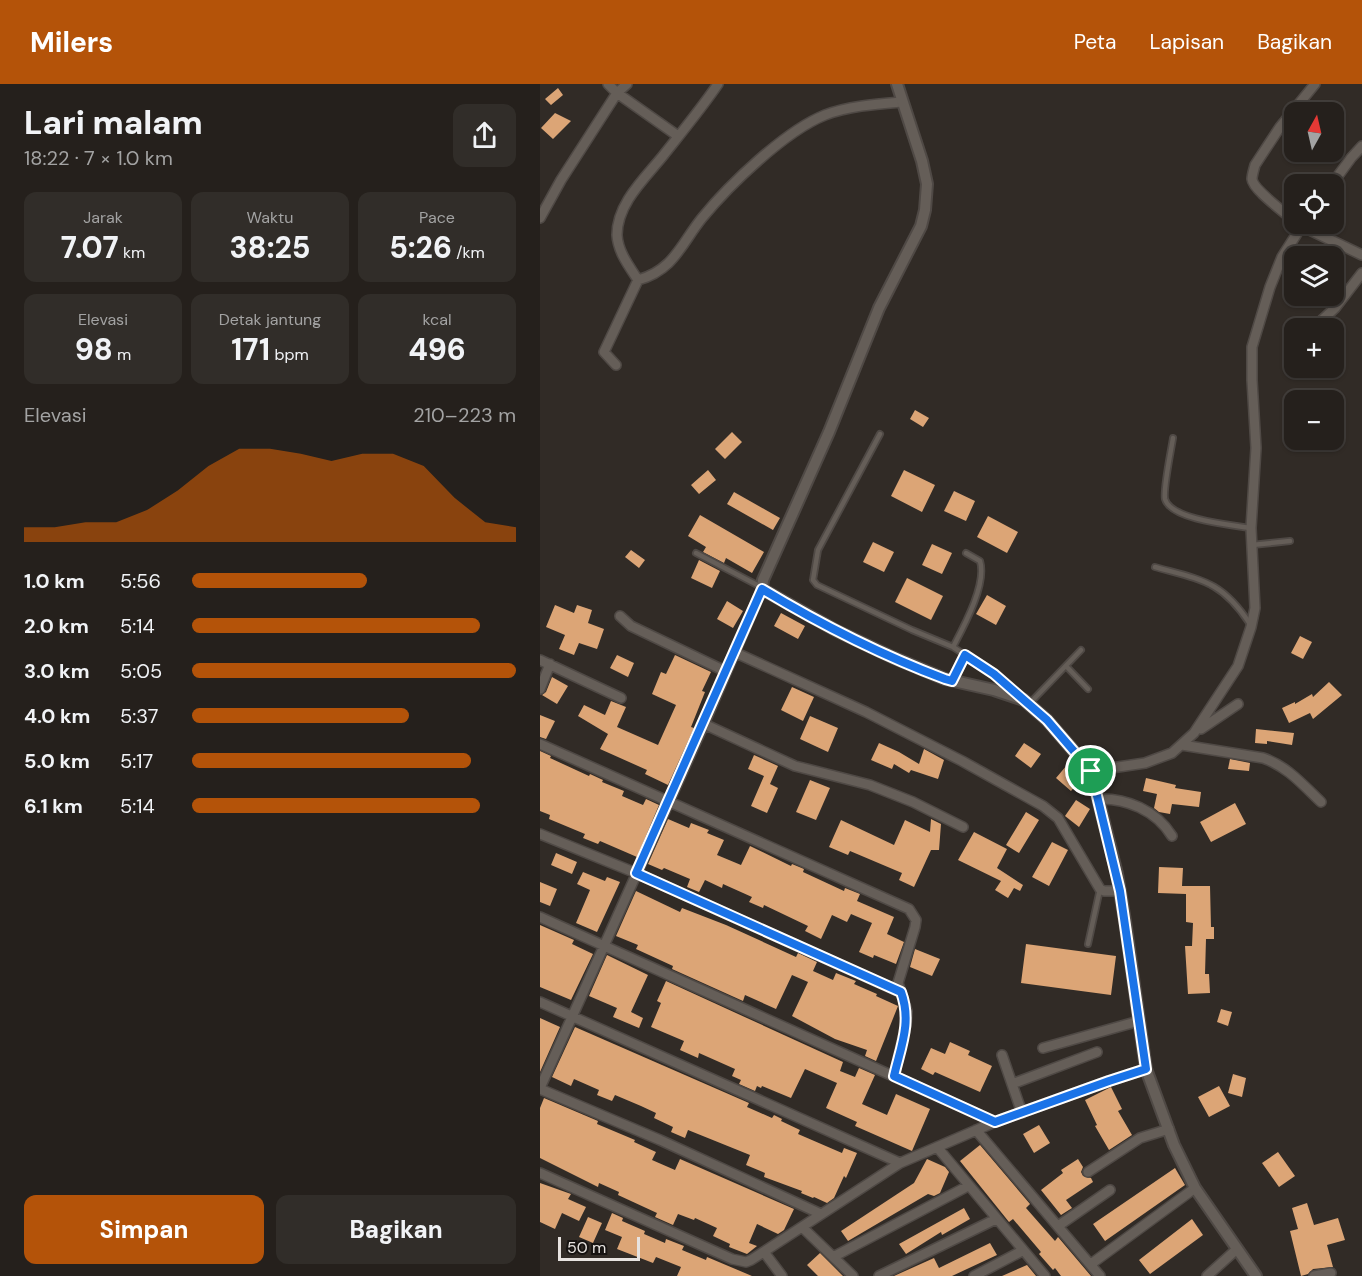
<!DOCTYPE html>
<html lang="id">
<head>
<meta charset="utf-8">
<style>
	:root { --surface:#25201c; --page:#312d29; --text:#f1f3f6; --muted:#a3a3a3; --line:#423e3b; --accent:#b45309 }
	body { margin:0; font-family:"DM Sans",sans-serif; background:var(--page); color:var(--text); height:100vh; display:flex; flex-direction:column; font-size:22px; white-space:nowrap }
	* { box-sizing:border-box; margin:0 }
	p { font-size:20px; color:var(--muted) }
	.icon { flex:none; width:33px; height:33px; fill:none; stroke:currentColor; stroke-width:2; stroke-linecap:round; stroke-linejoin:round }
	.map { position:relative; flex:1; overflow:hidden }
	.side { display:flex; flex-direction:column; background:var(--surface); width:540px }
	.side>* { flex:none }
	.needle { width:39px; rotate:8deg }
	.buttons { position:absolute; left:744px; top:18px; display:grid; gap:12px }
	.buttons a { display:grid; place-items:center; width:60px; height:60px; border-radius:12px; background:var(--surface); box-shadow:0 2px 4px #0004,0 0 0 2px var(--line); font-size:30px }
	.scale { position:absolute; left:18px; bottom:15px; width:82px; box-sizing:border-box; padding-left:6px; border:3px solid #e7e3e0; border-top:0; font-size:16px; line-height:21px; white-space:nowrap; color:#e7e3e0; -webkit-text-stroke:4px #171412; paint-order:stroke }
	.pin { position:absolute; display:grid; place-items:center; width:51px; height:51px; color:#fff; margin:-26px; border:3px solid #fff; border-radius:50%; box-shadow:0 2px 6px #0007 }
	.round { display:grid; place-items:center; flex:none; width:63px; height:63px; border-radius:12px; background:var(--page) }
	.summary { display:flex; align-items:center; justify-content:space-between; height:102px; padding:0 24px }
	h1 { font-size:33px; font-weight:800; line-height:45px }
	.metrics { display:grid; grid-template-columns:repeat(3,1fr); gap:9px; height:102px; padding:6px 24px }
	.metrics div { display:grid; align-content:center; border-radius:12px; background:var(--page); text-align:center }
	.metrics b { font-size:30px; font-weight:800 }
	.metrics small { font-size:16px; font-weight:400 }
	.metrics p { font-size:16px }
	.chart { height:168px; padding:12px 24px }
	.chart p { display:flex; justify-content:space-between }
	.chart svg { width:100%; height:108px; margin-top:6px; fill:var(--accent); opacity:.7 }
	.primary-button { display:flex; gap:12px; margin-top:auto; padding:12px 24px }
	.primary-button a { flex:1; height:69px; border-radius:12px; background:var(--accent); color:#fff; font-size:24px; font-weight:800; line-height:69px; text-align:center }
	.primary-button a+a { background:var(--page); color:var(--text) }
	ul { padding:0 24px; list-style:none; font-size:20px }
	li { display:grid; grid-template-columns:96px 72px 1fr; align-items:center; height:45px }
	li i { height:15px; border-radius:8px; background:var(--accent) }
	header { display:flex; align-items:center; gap:36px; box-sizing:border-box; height:84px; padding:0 30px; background:var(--accent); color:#fff }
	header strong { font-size:28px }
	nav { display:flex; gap:33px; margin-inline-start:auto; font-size:21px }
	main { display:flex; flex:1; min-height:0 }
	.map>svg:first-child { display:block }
</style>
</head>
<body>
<header>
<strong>Milers</strong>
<nav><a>Peta</a><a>Lapisan</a><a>Bagikan</a></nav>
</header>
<main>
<section class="side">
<div class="summary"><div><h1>Lari malam</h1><p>18:22 · 7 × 1.0 km</p></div><a class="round"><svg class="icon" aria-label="share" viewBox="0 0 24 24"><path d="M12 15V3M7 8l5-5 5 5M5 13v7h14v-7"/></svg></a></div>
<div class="metrics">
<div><p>Jarak</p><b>7.07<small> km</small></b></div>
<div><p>Waktu</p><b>38:25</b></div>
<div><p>Pace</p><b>5:26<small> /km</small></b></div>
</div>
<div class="metrics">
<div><p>Elevasi</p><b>98<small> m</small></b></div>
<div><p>Detak jantung</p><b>171<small> bpm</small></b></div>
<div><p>kcal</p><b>496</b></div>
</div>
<div class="chart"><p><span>Elevasi</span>210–223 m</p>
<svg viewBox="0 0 160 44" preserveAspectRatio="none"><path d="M0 44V38L10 38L20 36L30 36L40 31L50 23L60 13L70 6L80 6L90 8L100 11L110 8L120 8L130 13L140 26L150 36L160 38V44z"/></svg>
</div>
<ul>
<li><b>1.0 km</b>5:56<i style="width:54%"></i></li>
<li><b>2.0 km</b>5:14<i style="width:89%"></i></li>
<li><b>3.0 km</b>5:05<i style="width:100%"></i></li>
<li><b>4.0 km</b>5:37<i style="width:67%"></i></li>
<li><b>5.0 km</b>5:17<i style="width:86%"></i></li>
<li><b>6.1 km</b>5:14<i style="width:89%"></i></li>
</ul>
<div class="primary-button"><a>Simpan</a><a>Bagikan</a></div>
</section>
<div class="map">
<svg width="822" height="1192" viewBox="0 0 822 1192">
	<rect width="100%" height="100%" fill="#312b26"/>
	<path fill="#dca576" d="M18,4L23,11L11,21L5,15Z
		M15,29L31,37L13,55L1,44Z
		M375,326L389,334L383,343L370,335Z
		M192,348L202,358L185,375L175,365Z
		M168,386L176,396L159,410L151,401Z
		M364,386L395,401L382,428L351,412Z
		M414,407L435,417L426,437L404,427Z
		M194,408L240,434L233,446L187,420Z
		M160,431L224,468L212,489L186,474L184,479L163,468L166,463L148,452Z
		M448,432L478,448L467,469L437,453Z
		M333,458L354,468L344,488L323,478Z
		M392,460L412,469L402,490L382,481Z
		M91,466L105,476L99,484L85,473Z
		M159,476L180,487L172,504L151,494Z
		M367,494L403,512L391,536L355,518Z
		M447,511L466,522L456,541L436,530Z
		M187,517L203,527L193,544L177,535Z
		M15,521L34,529L37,521L52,526L48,539L64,545L57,565L39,559L34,571L19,565L25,551L6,543Z
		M241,529L265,542L258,555L234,542Z
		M760,552L772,558L763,575L751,569Z
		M77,571L94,579L88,593L70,584Z
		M135,571L171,588L162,607L165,608L151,643L154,644L128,701L105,690L107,686L60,665L68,650L38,632L44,621L65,631L71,617L86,623L77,643L118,661L136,621L112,610L121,588L126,590Z
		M12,593L28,602L17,620L2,611L6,608Z
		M789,598L802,611L773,635L770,629L749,639L742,624L755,618V620L772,610L773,613Z
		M252,603L274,613L263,637L241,626Z
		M0,631L15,637L6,655L0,653Z
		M270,632L298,644L288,668L260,655Z
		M716,645L754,649L752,661L727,657V660L715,659Z
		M339,659L359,668L379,680L384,665L404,676L398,695L371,686L369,689L354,680L352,685L331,676Z
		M484,659L501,670L491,684L475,672Z
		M0,667L11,672L10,674L49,692L50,690L63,696L62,698L84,707L82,712L103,721L106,715L119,721L97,773L60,757L58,760L43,754L45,750L9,735L10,731L0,727Z
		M214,671L238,682L230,700L238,704L227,729L211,722L224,692L208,685Z
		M690,675L710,679L709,687L688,685Z
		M527,681L542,694L531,707L516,694Z
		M606,694L636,701L635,704L661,708L659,723L632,720L630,730L619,728L614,724L617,710L603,707Z
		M270,696L290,704L276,736L256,728Z
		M536,716L550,725L539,743L525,732Z
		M695,719L706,740L671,758L660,738Z
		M486,728L499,736L479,769L466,761Z
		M128,735L149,744L151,739L169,746L167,749L184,756L177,771L201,781L210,762L251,782L252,780L264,785L263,788L304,807L305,804L320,810L317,817L354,833L347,850L364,858L356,880L334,871L333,874L319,868L332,839L311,830L307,838L292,831L281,855L265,847L268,842L224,821L223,824L209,818L212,813L183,800L182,804L165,796L159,808L147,803L150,795L124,784L122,786L108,780Z
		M391,735L401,740L399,766H391L374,803L359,796L362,789L310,767L308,771L289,763L301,736L354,761L365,736L390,748Z
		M434,748L467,765L457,784L483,801L480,807L474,804L468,814L455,806L461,797L418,776Z
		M512,758L528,766L509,802L492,793Z
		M16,769L37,778L32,790L11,781Z
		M619,783L643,784L642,802H670L671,843H674V855H666L665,890H669L670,909L648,910L645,862H652L653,839L646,838V810L618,809Z
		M43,788L65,797L67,793L80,798L57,848L36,839L50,806L37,800Z
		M0,798L17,805L10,822L0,818Z
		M96,807L140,828L142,824L186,841L256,873L258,869L277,878L273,887L293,896L296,889L316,897L314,900L337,910L336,912L358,922L336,977L325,972L327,966L295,955L252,932L268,898L252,891L236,925L205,911L203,917L132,885L133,882L96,865L98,861L76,852Z
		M0,841L34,856L32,860L53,870L31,916L0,903Z
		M486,860L576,872L571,911L481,899Z
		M375,865L400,875L392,892L370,883Z
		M67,871L108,891L91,928L103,934L99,944L73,933L77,924L49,912Z
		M126,897L303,978L300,987L315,993L319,984L335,991L322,1020L347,1031L356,1010L390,1025L372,1067L315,1042L317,1038L286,1024L297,999L265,985L251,1014L222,1002L221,1004L217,1002L215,1007L199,1000L201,996L192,992L195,985L159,969L158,974L140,966L144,957L111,943L121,919L117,917Z
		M681,925L692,928L688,942L677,938Z
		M0,934L20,943L0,988Z
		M35,943L209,1019L207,1023L232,1034L234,1031L242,1035L241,1037L260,1046L258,1050L302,1069L304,1064L317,1069L306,1094L304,1092L294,1114L287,1119L274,1113L273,1114L261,1109L262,1107L224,1093L225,1089L206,1081L210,1071L148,1046L145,1054L131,1048L133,1043L114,1034L116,1029L101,1022L75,1011L72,1017L57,1011L59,1006L34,995L31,1002L12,993Z
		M410,958L430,967L428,971L452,982L440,1008L395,988L393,991L381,985L391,964L405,970Z
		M693,990L706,994L702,1013L688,1009Z
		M679,1002L690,1022L669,1033L658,1013Z
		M571,1003L582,1025L578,1027L592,1051L569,1066L555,1042L557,1041L545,1016Z
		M4,1014L58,1037L57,1040L95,1056L94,1058L116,1068L112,1076L135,1086L140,1075L254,1125L244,1146L238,1150L217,1140L209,1159L217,1162L207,1170L189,1163L190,1160L173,1152L177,1144L155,1134L154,1136L138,1130L133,1141L115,1133L117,1129L78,1111L79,1108L59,1099L58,1103L0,1074V1024Z
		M499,1041L510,1059L494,1069L483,1050Z
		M440,1061L490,1120L486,1124L515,1157L518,1153L551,1192H521L515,1184L513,1186L499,1170L501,1168L473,1135L469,1138L420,1077Z
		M738,1068L755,1092L739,1103L722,1079Z
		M387,1075L405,1083L409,1088L400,1109L394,1112L388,1110L308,1157L301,1147L374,1099Z
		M538,1075L543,1083L541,1088L543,1092L551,1094L553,1098L526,1116L532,1124L521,1131L501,1106L523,1089L521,1086Z
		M635,1084L645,1101L565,1157L553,1140Z
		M0,1099L31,1110L28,1115L46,1123L39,1137L22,1129L15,1145L0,1138Z
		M767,1119L774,1141L798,1134L805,1156L787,1161L793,1183L773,1185L768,1190L761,1192L750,1147L758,1145L752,1124Z
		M424,1124L430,1135L402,1151L401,1148L366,1170L359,1160Z
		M72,1129L83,1134L82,1137L105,1147L104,1150L125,1159L126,1155L144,1162L142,1166L166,1176L167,1173L212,1192H137L141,1183L116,1173L113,1179L77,1165L82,1153L65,1146Z
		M48,1133L62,1139L53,1159L39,1153Z
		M652,1135L663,1151L610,1190L599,1176Z
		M450,1159L457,1171L412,1192H354L394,1174L399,1184Z
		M280,1169L303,1192H278L267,1181Z
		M487,1181L496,1192H462Z"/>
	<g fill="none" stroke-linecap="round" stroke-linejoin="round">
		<g stroke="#4f4945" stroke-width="8">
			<path id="service" d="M340,350L278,466L273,496L277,501L372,546L413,563L454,590L477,611
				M633,354C631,367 623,405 625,415C631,436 692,441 711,444
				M712,461L750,457
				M156,469L221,503
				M615,483C662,496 682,497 710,540
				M413,563C424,542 447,500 440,477L426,469
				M526,582L548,605
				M413,595L425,571
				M489,620L541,566
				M548,860L560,805"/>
		</g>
		<g stroke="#4f4945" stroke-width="12">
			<path id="minor" d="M68,0L77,9L138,52
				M178,0C161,25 141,49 122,73C104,95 77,120 77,151C78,168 89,182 98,196C134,186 141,160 162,134C189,101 245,47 285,31C308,22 337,20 362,18
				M792,100L811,74L822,62
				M0,134L21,96L77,9L87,0
				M754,137C746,129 713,106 712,95C712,91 714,85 715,81L740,43L775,0
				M757,140L822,171
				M781,237L795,224L822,189
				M76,281L64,268L98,196
				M80,532L91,542L185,587
				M194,568L326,628L422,677L503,722L518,734L560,805L564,807H580
				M0,576L81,614
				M0,605L10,580
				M164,640L255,682L330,701L373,718L423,743
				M661,645L698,620
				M0,660L369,825L376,836L375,843L358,899L367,927L366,941L354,992
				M642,661L723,674C747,682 763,701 781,718
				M551,687L605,679L632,669L654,649L698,582L711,543L715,524L711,444L716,364L712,296V263L730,203L742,173L763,140
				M558,715C586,714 616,726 632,752
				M0,750L96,789L360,908
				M0,833L455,1038
				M0,918L360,1079
				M503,964L599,937
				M462,971L482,1029
				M472,1000L557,968
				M0,1004L164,640L222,505
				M0,1005L120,1056L281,1130
				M436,1046L560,1192
				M397,1063L505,1192
				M548,1088L600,1054L629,1045
				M0,1089L192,1175L206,1178L211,1176L360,1079L455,1038L569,997L606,985
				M518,1142L570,1106
				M262,1143L313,1192
				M224,1168L242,1192
				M293,1173L428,1102
				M551,1180L655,1104
				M339,1192L456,1135
				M434,1192L482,1167
				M667,1192L697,1165
				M774,1192L791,1189"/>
		</g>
		<g stroke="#4f4945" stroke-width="14">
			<path id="tertiary" d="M357,0L382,77L387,100L385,126L381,142L339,224L289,348L223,496L222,505L297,547L352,573L405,595L454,606L484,616L507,636L551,687L577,790L585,837L606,985L634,1061L655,1104L716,1192"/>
		</g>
		<use href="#service" stroke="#655e58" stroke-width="4.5"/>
		<use href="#minor" stroke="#655e58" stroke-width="9"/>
		<use href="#tertiary" stroke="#655e58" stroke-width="10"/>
	</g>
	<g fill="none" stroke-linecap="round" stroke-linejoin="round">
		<g stroke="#fff" stroke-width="12">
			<path id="route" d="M222,505C280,540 341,571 405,595L412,597L425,571L454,590L507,636L551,687L580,807L606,985L569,997L455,1038L354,992C361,962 372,938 361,908L96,789Z"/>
		</g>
		<use href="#route" stroke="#1a73e8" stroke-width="8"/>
	</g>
</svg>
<div class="buttons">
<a><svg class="needle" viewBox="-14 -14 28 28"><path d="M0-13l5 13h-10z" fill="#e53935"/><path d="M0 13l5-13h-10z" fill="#a3a3a3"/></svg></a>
<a><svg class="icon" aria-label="locate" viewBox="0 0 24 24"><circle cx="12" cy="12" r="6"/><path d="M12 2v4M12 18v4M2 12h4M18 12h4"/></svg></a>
<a><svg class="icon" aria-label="layers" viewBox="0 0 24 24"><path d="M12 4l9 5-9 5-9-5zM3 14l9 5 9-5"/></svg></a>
<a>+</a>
<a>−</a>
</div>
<div class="scale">50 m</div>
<div class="pin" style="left:551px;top:687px;background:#1e9e55"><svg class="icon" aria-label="arrive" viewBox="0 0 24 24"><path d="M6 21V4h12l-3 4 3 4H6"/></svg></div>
</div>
</main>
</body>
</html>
